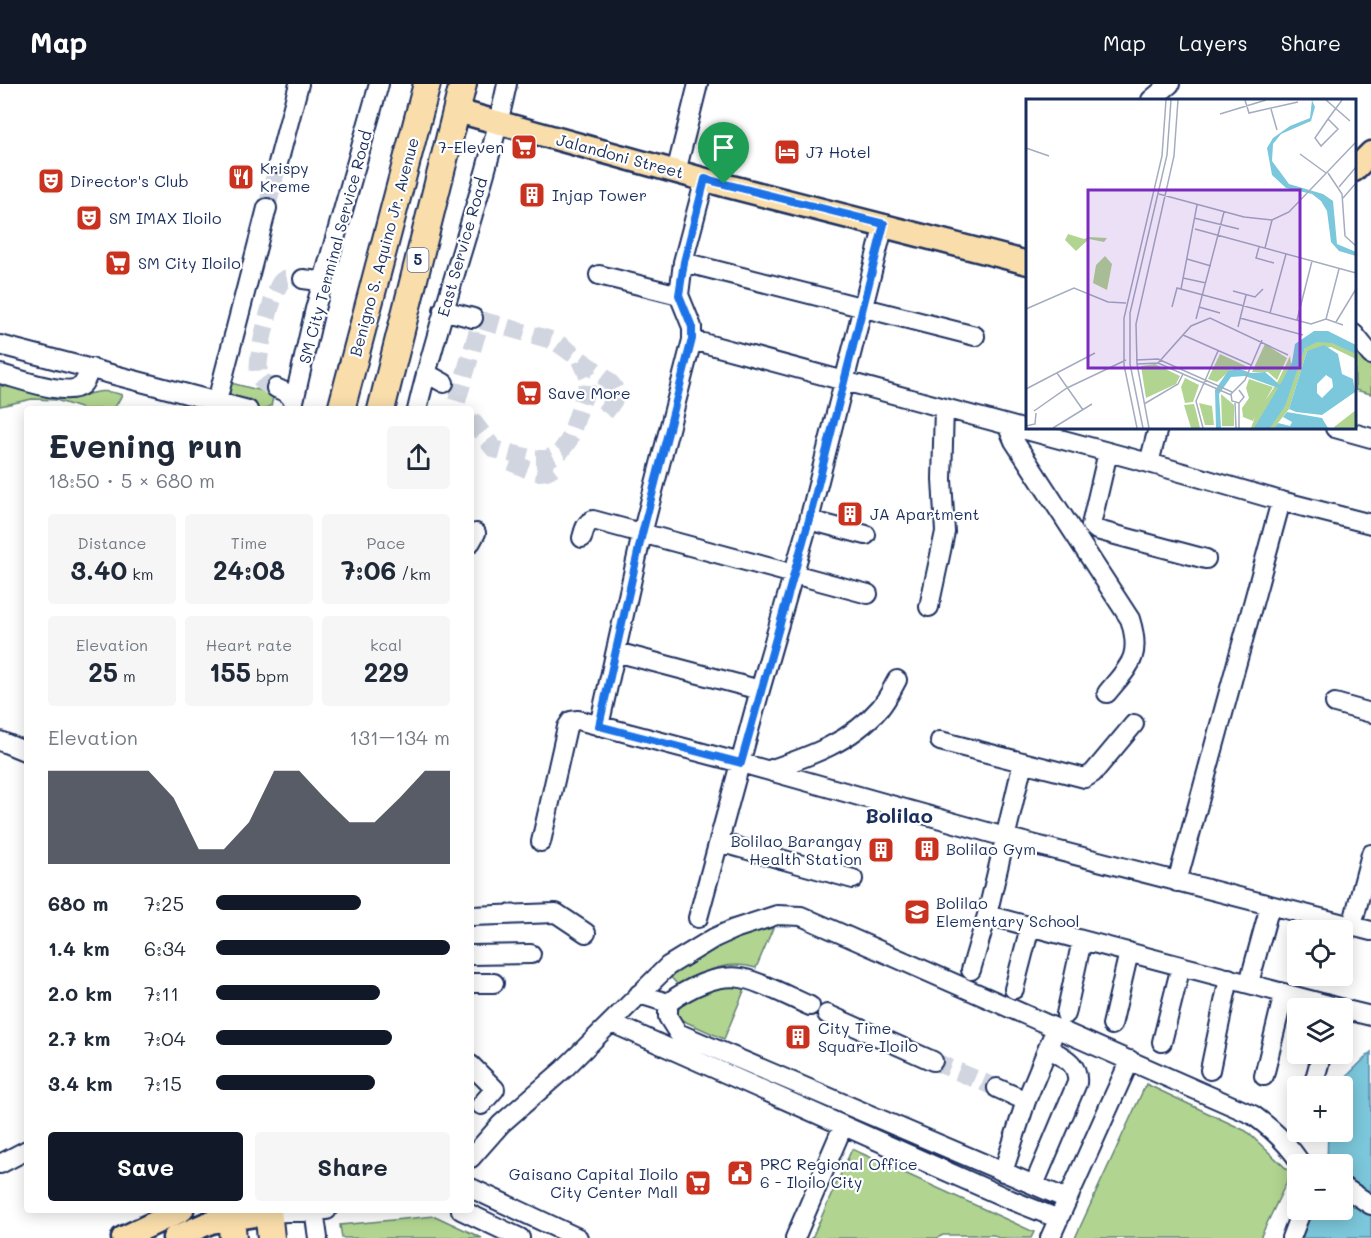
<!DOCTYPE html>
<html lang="en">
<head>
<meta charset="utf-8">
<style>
	:root { --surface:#fff; --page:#f6f6f7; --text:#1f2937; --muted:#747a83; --accent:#111827 }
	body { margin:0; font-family:Mali,sans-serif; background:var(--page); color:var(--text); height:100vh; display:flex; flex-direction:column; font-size:22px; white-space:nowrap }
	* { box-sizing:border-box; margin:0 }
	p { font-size:20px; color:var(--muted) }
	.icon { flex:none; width:33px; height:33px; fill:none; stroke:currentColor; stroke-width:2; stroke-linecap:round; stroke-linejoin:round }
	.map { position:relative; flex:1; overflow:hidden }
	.side { position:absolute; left:24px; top:322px; width:450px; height:807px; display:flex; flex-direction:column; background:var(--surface); border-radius:6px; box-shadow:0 3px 15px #0003 }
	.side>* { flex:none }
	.buttons { position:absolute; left:1287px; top:836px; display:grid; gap:12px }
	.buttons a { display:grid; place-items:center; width:66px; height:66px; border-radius:6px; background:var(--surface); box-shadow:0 3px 15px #0003; font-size:30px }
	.pin { position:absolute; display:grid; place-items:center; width:51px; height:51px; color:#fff; margin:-62px -26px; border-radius:50% 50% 50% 0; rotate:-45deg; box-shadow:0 0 6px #0007 }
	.pin .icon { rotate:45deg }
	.round { display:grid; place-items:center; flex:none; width:63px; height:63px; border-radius:6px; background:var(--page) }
	.headline { display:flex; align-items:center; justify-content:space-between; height:102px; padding:0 24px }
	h1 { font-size:33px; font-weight:700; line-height:45px }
	.stats { display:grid; grid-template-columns:repeat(3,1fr); gap:9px; height:102px; padding:6px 24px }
	.stats div { display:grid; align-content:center; border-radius:6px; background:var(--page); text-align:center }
	.stats b { font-size:26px; font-weight:700 }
	.stats small { font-size:16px; font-weight:400 }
	.stats p { font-size:16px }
	.chart { height:168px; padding:12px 24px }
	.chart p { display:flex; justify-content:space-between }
	.chart svg { width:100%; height:108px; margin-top:6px; fill:var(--accent); opacity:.7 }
	.cta { display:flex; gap:12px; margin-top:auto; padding:12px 24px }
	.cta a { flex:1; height:69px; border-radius:6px; background:var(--accent); color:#fff; font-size:24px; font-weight:700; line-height:69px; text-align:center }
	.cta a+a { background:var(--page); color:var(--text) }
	ul { padding:0 24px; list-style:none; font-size:20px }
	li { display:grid; grid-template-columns:96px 72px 1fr; align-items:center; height:45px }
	li i { height:15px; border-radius:8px; background:var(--accent) }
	header { display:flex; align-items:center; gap:36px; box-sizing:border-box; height:84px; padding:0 30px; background:var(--accent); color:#fff }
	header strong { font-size:28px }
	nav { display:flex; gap:33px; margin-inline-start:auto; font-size:21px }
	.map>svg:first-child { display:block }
</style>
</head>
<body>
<header>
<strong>Map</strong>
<nav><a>Map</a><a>Layers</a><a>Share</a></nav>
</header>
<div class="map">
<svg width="1371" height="1154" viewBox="0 0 1371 1154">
	<rect width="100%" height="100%" fill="#fff"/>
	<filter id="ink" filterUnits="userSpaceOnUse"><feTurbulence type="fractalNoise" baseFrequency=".0167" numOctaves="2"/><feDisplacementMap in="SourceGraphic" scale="12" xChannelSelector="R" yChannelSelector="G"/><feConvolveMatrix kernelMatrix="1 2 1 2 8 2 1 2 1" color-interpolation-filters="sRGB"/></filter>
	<g filter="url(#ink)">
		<path fill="#b1d590" stroke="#668277" stroke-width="1.5" d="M1354,264L1371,281V310L1355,306Z
			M231,299L274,310L271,322L263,326L232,317L228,310Z
			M0,302C19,301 42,312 61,314C86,316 95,301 122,311L114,325H83L56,316L32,315L0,322Z
			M773,844L756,884C726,875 704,888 678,901L668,890C705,869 731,853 773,844Z
			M731,900L746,902L724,955L675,933C682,910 710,905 731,900Z
			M1146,1000L1246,1047L1291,1089L1260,1154H1075Z
			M852,1065L1034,1148L1031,1154H998L994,1151H943L937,1154H812Z
			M435,1132L482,1154H342L340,1141Z"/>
		<path fill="#7bc7db" stroke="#558aa9" stroke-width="1.5" d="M1371,968V1154H1299L1310,1126L1342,1125V1080H1327L1328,1047H1342V1002H1340L1342,997Z"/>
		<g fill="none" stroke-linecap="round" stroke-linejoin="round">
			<path stroke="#d1d5df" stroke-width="18" stroke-dasharray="18 9" stroke-linecap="butt" d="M267,124L278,79
				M581,276C590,283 617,299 616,310C615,318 607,325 603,331
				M276,304C270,302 263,300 260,294C253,283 272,208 281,198C286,192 296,194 303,195
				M457,317L481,236
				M471,335L494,365L534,375H548L561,367L569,356L587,303L588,292L581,276L555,257L473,234
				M511,378C528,385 541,395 556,381
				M933,977L997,1004"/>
			<g stroke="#1b2f5e" stroke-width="22">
				<path id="minor" d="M1151,16L1170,0
					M278,79L299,0
					M676,88L698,0
					M683,178L975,252
					M599,191L679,211
					M303,195L319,197L324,192
					M443,226L473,234
					M1354,250L1371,271
					M692,256L1149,379L1281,417L1371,440
					M0,261L248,326
					M426,289L444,299
					M0,290C17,294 68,314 82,301C86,297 88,289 91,284
					M276,304L287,309L294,317
					M217,317L267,124
					M292,326L315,225L379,0
					M417,326C443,216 484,110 507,0
					M1007,341L1014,357L1130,535C1142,573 1130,581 1107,609
					M1335,344L1371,354
					M1108,368L1091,441L1097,446L1206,475
					M1149,379L1158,344
					M809,436L866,451
					M582,454C584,447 585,439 593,436L868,510
					M471,458L476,449
					M929,523L945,448L942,395L944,324
					M616,568L760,606
					M1335,619L1371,629
					M599,642L642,450L692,256V243L679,211L683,178L705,95
					M0,657L27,668
					M940,657L1085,694L1093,689L1134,640
					M769,686C810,672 851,658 880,624C887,616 892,605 897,596
					M541,758L567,643L571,637L578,636L741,679L1005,753L1371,847
					M719,758L853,795
					M1177,798L1281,417
					M987,831L1340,924
					M471,832L556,829L586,849
					M698,834L760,606L809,436L884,140
					M1352,842L1371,770
					M471,871L531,870
					M971,886L987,831L1023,678
					M471,899H494
					M1249,899L1270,822
					M1014,905L1030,843
					M639,910L668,919C688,904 716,890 741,894C760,897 791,914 810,922
					M668,919V933L678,949L1067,1115
					M1342,925L1371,932
					M827,930L933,977
					M1066,930L1082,856
					M612,939L1011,1116L1059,1135
					M1112,941L1129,868
					M1162,958L1181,882
					M471,981L495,1005L481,1021
					M1210,986L1229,894
					M1264,992L1284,909
					M1313,1002L1322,969
					M997,1004L1026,1017
					M471,1074L501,1040L564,985L668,882L714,854L734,845L777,831L801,832L1253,1031C1271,1044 1289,1060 1301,1080
					M0,1080L27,1066
					M1003,1088L1026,1017L1052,954
					M1034,1101L1077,999C1079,979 1063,973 1048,964
					M1342,1102L1371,1121
					M471,1104L578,1154
					M314,1126L318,1154
					M461,1126L520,1154
					M268,1129L327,1126
					M795,1154L843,1042
					M1050,1154L1130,976
					M1291,1154L1302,1125"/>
			</g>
			<g stroke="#1b2f5e" stroke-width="27">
				<path id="major" d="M457,27L724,101L1028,179
					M1354,86L1371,69
					M123,1154L182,1126
					M174,1154L211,1138L268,1129"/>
			</g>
			<g stroke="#1b2f5e" stroke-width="30">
				<path id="highway" d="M341,326L427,0
					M381,326L463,0
					M230,1126L233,1154
					M268,1126L271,1154"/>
			</g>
			<use href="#minor" stroke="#fff" stroke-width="18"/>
			<use href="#major" stroke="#f9deab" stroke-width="22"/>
			<use href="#highway" stroke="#f9deab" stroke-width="26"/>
		</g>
	</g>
	<g fill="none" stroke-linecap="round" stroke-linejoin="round" filter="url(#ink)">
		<g stroke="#fff" stroke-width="12">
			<path id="route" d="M705,95L884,140L809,436L741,679L599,642L642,450L692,255V243L679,211L684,178Z"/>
		</g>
		<use href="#route" stroke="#1a73e8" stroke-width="8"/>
	</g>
	<defs>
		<g id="supermarket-square" transform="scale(1.35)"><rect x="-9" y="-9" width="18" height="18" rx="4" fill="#c8321e" stroke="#fff"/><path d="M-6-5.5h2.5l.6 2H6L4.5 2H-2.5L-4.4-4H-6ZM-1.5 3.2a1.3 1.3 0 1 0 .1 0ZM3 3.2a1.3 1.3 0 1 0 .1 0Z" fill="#fff"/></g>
		<g id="hotel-square" transform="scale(1.35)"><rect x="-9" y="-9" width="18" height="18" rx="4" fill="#c8321e" stroke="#fff"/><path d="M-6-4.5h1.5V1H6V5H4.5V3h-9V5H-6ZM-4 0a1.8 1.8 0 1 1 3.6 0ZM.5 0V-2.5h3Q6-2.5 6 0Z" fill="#fff"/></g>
		<g id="restaurant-square" transform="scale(1.35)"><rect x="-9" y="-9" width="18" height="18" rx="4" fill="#c8321e" stroke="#fff"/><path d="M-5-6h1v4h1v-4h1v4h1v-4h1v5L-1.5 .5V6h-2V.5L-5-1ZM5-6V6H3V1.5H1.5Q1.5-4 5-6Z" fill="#fff"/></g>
		<g id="theatre-square" transform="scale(1.35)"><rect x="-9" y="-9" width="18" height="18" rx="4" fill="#c8321e" stroke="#fff"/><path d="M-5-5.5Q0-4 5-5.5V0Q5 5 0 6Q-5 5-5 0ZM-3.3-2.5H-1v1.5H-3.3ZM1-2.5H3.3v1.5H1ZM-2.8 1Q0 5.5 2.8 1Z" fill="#fff"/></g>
		<g id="building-square" transform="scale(1.35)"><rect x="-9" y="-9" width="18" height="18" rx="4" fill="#c8321e" stroke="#fff"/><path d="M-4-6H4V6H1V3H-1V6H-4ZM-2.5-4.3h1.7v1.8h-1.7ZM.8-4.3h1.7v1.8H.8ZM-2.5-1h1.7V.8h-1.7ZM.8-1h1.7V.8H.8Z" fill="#fff"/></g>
		<g id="school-square" transform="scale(1.35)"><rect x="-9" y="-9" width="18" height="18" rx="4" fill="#c8321e" stroke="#fff"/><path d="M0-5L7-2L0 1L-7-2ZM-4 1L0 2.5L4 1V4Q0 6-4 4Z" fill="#fff"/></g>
		<g id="civic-square" transform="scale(1.35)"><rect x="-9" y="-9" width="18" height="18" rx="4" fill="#c8321e" stroke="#fff"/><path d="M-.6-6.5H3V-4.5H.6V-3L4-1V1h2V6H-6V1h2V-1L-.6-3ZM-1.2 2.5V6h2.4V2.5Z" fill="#fff"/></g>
	</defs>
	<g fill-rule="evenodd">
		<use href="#supermarket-square" x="524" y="63"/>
		<use href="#hotel-square" x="787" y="68"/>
		<use href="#restaurant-square" x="241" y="93"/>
		<use href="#theatre-square" x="51" y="97"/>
		<use href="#building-square" x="532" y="111"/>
		<use href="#theatre-square" x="89" y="134"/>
		<use href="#supermarket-square" x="118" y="179"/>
		<use href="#supermarket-square" x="529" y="309"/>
		<use href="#building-square" x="850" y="430"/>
		<use href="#building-square" x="927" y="765"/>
		<use href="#building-square" x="881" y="766"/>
		<use href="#school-square" x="917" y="828"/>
		<use href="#building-square" x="798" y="953"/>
		<use href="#civic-square" x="740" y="1089"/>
		<use href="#supermarket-square" x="698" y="1099"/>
	</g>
	<g text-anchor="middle" stroke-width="4.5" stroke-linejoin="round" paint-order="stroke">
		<rect fill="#fff" stroke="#5f6d8e" stroke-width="1.5" x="407.5" y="164" width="21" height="24" rx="4.5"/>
		<g font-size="15" font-weight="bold" fill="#1b2f5e">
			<text x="418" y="181">5</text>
		</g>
		<g font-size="16" fill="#1b2f5e" stroke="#fff" text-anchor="start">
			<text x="504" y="69" text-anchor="end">7-Eleven</text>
			<text x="806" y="74">J7 Hotel</text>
			<text x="260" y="90">Krispy<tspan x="260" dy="18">Kreme</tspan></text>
			<text x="70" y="103">Director's Club</text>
			<text x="552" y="117">Injap Tower</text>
			<text x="109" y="140">SM IMAX Iloilo</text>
			<text x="138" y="185">SM City Iloilo</text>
			<text x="548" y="315">Save More</text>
			<text x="870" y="436">JA Apartment</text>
			<text x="862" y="763" text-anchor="end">Bolilao Barangay<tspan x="862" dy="18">Health Station</tspan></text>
			<text x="946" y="771">Bolilao Gym</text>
			<text x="936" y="825">Bolilao<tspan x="936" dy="18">Elementary School</tspan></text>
			<text x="818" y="950">City Time<tspan x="818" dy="18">Square Iloilo</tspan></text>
			<text x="760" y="1086">PRC Regional Office<tspan x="760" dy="18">6 - Iloilo City</tspan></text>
			<text x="678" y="1096" text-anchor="end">Gaisano Capital Iloilo<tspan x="678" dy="18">City Center Mall</tspan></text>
		</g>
		<g font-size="16" fill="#1b2f5e" stroke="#fff">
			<text transform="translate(620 72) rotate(15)" y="6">Jalandoni Street</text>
			<text transform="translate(335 163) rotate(-75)" y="6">SM City Terminal Service Road</text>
			<text transform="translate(384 163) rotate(-75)" y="6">Benigno S. Aquino Jr. Avenue</text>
			<text transform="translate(462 163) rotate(-74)" y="6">East Service Road</text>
		</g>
		<g font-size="20" font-weight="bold" fill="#1b2f5e" stroke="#fff">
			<text x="899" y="739">Bolilao</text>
		</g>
	</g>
	<g transform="translate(1026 15)">
		<rect width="330" height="330" fill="#fff"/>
		<path d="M42,135L58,140L63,138L81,139L78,143L63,140L50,152L39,141ZM79,157L86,165L81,191L67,184L70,166ZM300,240L330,253V260L305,248L281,252L263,310L248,329H240L258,308L280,246ZM239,245L261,259L251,281L242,273H226ZM194,255L222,268L220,271L208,268L191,283L182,280ZM264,257L265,265L236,329H225L229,318L227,322L217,318L216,309L223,299L220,289L223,280L247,288L239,302L251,284ZM129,265L154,277L150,285L120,299L115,267ZM159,279L173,286L167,303L159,304L155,288ZM195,295L208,306V327H196ZM173,304L186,307L188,326H179ZM168,305L170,312L174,329H165L158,306ZM330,311V329H309L308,328Z" fill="#b1d590"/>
		<path d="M286,1L289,8L285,22L255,35L247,45L246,62L263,85L297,95L307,102L311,145L330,153V157L313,152L305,143L301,112L295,102L286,95L260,89L246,76L241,49L247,39L264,27L284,19ZM288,232H302L330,246V255L306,244L291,243L279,249L259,307L244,329H228L252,289L219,277L205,278L193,295L195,329H190L189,291L202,272L211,269L225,274L239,273L254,286L266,263L269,245ZM298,246L312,255L316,275L327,280L329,293L296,316L270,313L263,310L281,252ZM300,276L306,280L307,288L296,299L291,294V285ZM261,313L296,319L302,329H248L252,324L264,327L266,323L257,318Z" fill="#7bc7db" fill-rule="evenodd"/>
		<path fill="none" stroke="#a4acbf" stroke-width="1.5" d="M219,1L223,14L272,3M300,1L324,22M245,10L251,31M194,15L240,1M302,20L312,30L295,47L289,39L302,20L316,1M0,49L23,57M274,55L300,74M302,74L316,95L319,137L330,147M313,88L330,68M133,95L218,118L246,121L263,113L330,43M317,99L330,84M168,119L213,130M169,130L330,174M233,148L230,159L248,164M239,149L246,121M161,160L185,167M157,179L180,184M155,190L171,106M207,192L229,198L237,190M146,208L151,189L285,225L300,220L317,226M173,208L194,214M0,210L48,189L82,203L100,204M244,214L260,155M214,219L277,236M170,220L198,113M300,220L313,170M271,221L286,162M310,223L330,190M212,228L220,196M157,236L225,266M110,261L132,260L206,293M132,264L165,227L184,219L262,256M111,265L132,264L205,296M31,274L57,311M0,290L69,254M213,291L218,298L213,304V329M209,304L210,329M213,304L206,302L205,295L219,281L236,241M118,305L152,285L157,275M8,312L41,289L100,261M0,327L9,325L10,314M27,329L66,305M111,329L98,266V219L136,57L140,1M117,329L104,265V214L141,56L145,1M123,329L111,265L110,225L148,57L152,1M177,329L170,302L192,252"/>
		<path fill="#7b2cbf" fill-opacity="0.15" stroke="#7b2cbf" stroke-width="3" d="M62,91H274V269H62Z"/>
		<rect width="330" height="330" fill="none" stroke="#1b2f5e" stroke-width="3"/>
	</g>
</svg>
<div class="buttons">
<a><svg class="icon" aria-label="locate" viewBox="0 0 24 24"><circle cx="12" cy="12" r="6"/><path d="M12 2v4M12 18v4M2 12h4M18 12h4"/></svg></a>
<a><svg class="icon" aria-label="layers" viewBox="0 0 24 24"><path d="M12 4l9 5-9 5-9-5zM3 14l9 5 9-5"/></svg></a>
<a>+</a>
<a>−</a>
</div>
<div class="pin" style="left:724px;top:100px;background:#1e9e55"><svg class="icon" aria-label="arrive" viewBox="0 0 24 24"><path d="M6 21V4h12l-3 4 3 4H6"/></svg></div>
<section class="side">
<div class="headline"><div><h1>Evening run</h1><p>18:50 · 5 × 680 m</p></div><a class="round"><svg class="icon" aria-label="share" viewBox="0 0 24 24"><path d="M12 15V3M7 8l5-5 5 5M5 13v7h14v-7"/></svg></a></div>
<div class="stats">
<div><p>Distance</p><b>3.40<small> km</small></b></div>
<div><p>Time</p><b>24:08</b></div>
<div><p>Pace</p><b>7:06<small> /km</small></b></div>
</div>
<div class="stats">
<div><p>Elevation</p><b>25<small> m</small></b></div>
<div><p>Heart rate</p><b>155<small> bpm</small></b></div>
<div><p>kcal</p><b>229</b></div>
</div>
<div class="chart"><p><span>Elevation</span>131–134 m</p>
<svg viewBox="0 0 160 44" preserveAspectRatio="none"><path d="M0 44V6L10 6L20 6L30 6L40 6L50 17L60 38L70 38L80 27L90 6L100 6L110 17L120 27L130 27L140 17L150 6L160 6V44z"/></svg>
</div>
<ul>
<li><b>680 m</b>7:25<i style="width:62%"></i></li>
<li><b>1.4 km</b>6:34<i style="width:100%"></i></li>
<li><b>2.0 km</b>7:11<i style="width:70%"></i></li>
<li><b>2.7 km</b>7:04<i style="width:75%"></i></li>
<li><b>3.4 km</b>7:15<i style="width:68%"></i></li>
</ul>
<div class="cta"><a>Save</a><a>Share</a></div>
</section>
</div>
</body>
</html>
